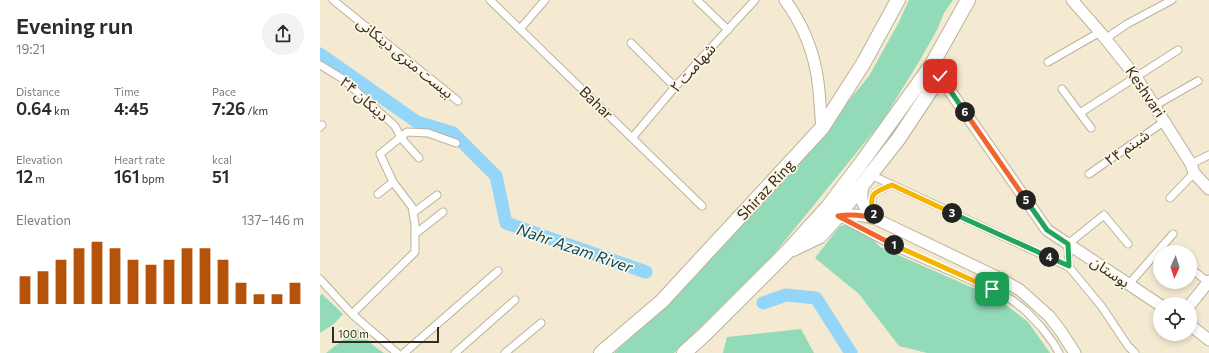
<!DOCTYPE html>
<html lang="en">
<head>
<meta charset="utf-8">
<style>
	:root { --surface:#fff; --page:#f2f2f3; --text:#2b2b33; --muted:#7c7c81; --accent:#b45309 }
	body { margin:0; font-family:Commissioner,"Noto Sans Arabic",sans-serif; background:var(--page); color:var(--text); height:100vh; display:flex; flex-direction:column; font-size:15px; white-space:nowrap }
	* { box-sizing:border-box; margin:0 }
	p { font-size:13px; color:var(--muted) }
	.icon { flex:none; width:22px; height:22px; fill:none; stroke:currentColor; stroke-width:2; stroke-linecap:round; stroke-linejoin:round }
	.map { position:relative; flex:1; overflow:hidden }
	.drawer { display:flex; flex-direction:column; background:var(--surface); width:320px }
	.drawer>* { flex:none }
	.needle { width:26px; rotate:183deg }
	.controls { position:absolute; left:833px; top:245px; display:grid; gap:8px }
	.controls a { display:grid; place-items:center; width:44px; height:44px; border-radius:50%; background:var(--surface); box-shadow:0 2px 6px #0003; font-size:20px }
	.scale { position:absolute; left:12px; bottom:10px; width:107px; box-sizing:border-box; padding-left:4px; border:2px solid #302d23; border-top:0; font-size:11px; line-height:14px; white-space:nowrap; color:#302d23; -webkit-text-stroke:3px #fff7e3; paint-order:stroke }
	.pin { position:absolute; display:grid; place-items:center; width:34px; height:34px; color:#fff; margin:-17px; border-radius:8px; box-shadow:0 2px 6px #0006 }
	.km { position:absolute; width:20px; height:20px; margin:-10px; border-radius:50%; background:#222; color:#fff; font-size:11px; line-height:20px; text-align:center }
	.round { display:grid; place-items:center; flex:none; width:42px; height:42px; border-radius:21px; background:var(--page) }
	.head { display:flex; align-items:center; justify-content:space-between; height:68px; padding:0 16px }
	h1 { font-size:22px; font-weight:600; line-height:30px }
	.metrics { display:grid; grid-template-columns:repeat(3,1fr); gap:6px; height:68px; padding:4px 16px }
	.metrics div { display:grid; align-content:center }
	.metrics b { font-size:17px; font-weight:600 }
	.metrics small { font-size:11px; font-weight:400 }
	.metrics p { font-size:11px }
	.chart { height:112px; padding:8px 16px }
	.chart p { display:flex; justify-content:space-between }
	.chart svg { width:100%; height:72px; margin-top:4px; stroke:var(--accent); stroke-width:6 }
	main { display:flex; flex:1; min-height:0 }
	.map>svg:first-child { display:block }
</style>
</head>
<body>
<main>
<section class="drawer">
<div class="head"><div><h1>Evening run</h1><p>19:21</p></div><a class="round"><svg class="icon" aria-label="share" viewBox="0 0 24 24"><path d="M12 15V3M7 8l5-5 5 5M5 13v7h14v-7"/></svg></a></div>
<div class="metrics">
<div><p>Distance</p><b>0.64<small> km</small></b></div>
<div><p>Time</p><b>4:45</b></div>
<div><p>Pace</p><b>7:26<small> /km</small></b></div>
</div>
<div class="metrics">
<div><p>Elevation</p><b>12<small> m</small></b></div>
<div><p>Heart rate</p><b>161<small> bpm</small></b></div>
<div><p>kcal</p><b>51</b></div>
</div>
<div class="chart"><p><span>Elevation</span>137–146 m</p>
<svg viewBox="0 0 160 44" preserveAspectRatio="none"><path d="M5 44V27M15 44V24M25 44V17M35 44V10M45 44V6M55 44V10M65 44V17M75 44V20M85 44V17M95 44V10M105 44V10M115 44V17M125 44V31M135 44V38M145 44V38M155 44V31"/></svg>
</div>
</section>
<div class="map">
<svg width="889" height="353" viewBox="0 0 889 353">
	<rect width="100%" height="100%" fill="#f3ead1"/>
	<path fill="#93dab9" d="M589,0H633L624,13L617,30L600,60L563,120L454,254L354,353H294L374,278L486,153L549,76L579,22Z
		M527,224L550,236L560,247L678,299L708,322L730,353H607L579,346L539,294L495,258L520,226Z
		M2,294L23,314L14,324L0,333V296Z
		M37,329L54,346L64,353H6Z
		M481,329L494,353H403L407,337Z"/>
	<g fill="none" stroke-linecap="round" stroke-linejoin="round">
		<path stroke="#93d6f9" stroke-width="13" d="M0,54L97,122L133,133L176,176L186,223L326,272
			M443,303L466,295L496,298L531,353"/>
		<g stroke="#bbb29a" stroke-width="9">
			<path id="street" d="M13,0L138,101
				M170,0L382,206
				M377,0L408,30
				M200,29L225,0
				M785,39L807,24L852,0
				M311,43L355,87
				M728,62L780,32
				M0,65L23,79L75,126L81,138L99,158
				M742,89L771,128
				M834,106L878,81
				M760,113L858,50
				M0,127L2,125
				M312,138L355,87L435,0
				M871,164L889,155
				M769,174L845,121
				M551,175L749,267
				M58,194L73,182
				M850,198L874,173
				M93,213L117,195
				M555,215C547,194 554,192 572,185
				M520,217L577,248L672,289L692,300L706,311L722,328L734,344L739,353
				M95,234L123,212
				M808,244L784,215L748,244L749,267L782,307L808,346L815,353
				M870,268L888,282
				M0,279L32,314L77,353
				M809,284L853,234
				M32,314L95,252V224L92,207L73,182L60,154L87,132L108,133L136,143
				M84,353L178,271
				M135,353L195,300
				M185,353L221,323"/>
		</g>
		<g stroke="#bbb29a" stroke-width="13">
			<path id="secondary" d="M465,0C481,22 491,44 496,70C500,88 500,109 502,128
				M752,0L780,32L816,77L871,164L874,173L889,189
				M616,71L727,230L840,305
				M543,186C540,202 542,206 554,217
				M518,216C532,214 543,215 556,219L679,278L700,290L729,316L740,330L755,353
				M870,305L889,281
				M870,325L889,340"/>
		</g>
		<g stroke="#bbb29a" stroke-width="16">
			<path id="highway" d="M473,249L500,236L518,216L579,138L620,76
				M281,353L342,301L502,128L543,64L578,0
				M364,353L385,334L467,252L507,208L542,162L611,66L648,0"/>
		</g>
		<use href="#street" stroke="#fff" stroke-width="7"/>
		<use href="#secondary" stroke="#fff" stroke-width="11"/>
		<use href="#highway" stroke="#fff" stroke-width="14"/>
	</g>
	<g fill="none" stroke-linecap="round" stroke-linejoin="round">
		<g stroke="#fff" stroke-width="8">
			<path id="split-1" d="M574,245L672,289"/>
		</g>
		<g stroke="#fff" stroke-width="8">
			<path id="split-2" d="M554,214L556,219C543,215 532,214 518,216L574,245"/>
		</g>
		<g stroke="#fff" stroke-width="8">
			<path id="split-3" d="M554,214C547,193 555,192 572,185L632,213"/>
		</g>
		<g stroke="#fff" stroke-width="8">
			<path id="split-4" d="M632,213L729,257"/>
		</g>
		<g stroke="#fff" stroke-width="8">
			<path id="split-5" d="M706,200L727,230L748,244L749,266L729,257"/>
		</g>
		<g stroke="#fff" stroke-width="8">
			<path id="split-6" d="M645,112L706,200"/>
		</g>
		<g stroke="#fff" stroke-width="8">
			<path id="split-7" d="M620,76L645,112"/>
		</g>
		<use href="#split-1" stroke="#f5b400" stroke-width="5"/>
		<use href="#split-2" stroke="#f0652b" stroke-width="5"/>
		<use href="#split-3" stroke="#f5b400" stroke-width="5"/>
		<use href="#split-4" stroke="#22a559" stroke-width="5"/>
		<use href="#split-5" stroke="#22a559" stroke-width="5"/>
		<use href="#split-6" stroke="#f0652b" stroke-width="5"/>
		<use href="#split-7" stroke="#22a559" stroke-width="5"/>
	</g>
	<g text-anchor="middle" stroke-width="3.5" stroke-linejoin="round" paint-order="stroke">
		<g font-size="15" fill="#302d23" stroke="#fff7e3">
			<text transform="translate(85 58) rotate(39)" y="5">بیست متری دینکانی</text>
			<text transform="translate(373 68) rotate(-48)" y="5">۲ شهامت</text>
			<text transform="translate(825 92) rotate(56)" y="5">Keshvari</text>
			<text transform="translate(44 99) rotate(41)" y="5">۲۴ دینکان</text>
			<text transform="translate(276 103) rotate(44)" y="5">Bahar</text>
			<text transform="translate(807 148) rotate(-35)" y="5">۲۴ شبنم</text>
			<text transform="translate(446 190) rotate(-47)" y="5">Shiraz Ring</text>
			<text transform="translate(790 272) rotate(34)" y="5">بوستان</text>
		</g>
		<g font-size="16" font-style="italic" fill="#004c68" stroke="#fff7e3">
			<text transform="translate(255 248) rotate(19)" y="6">Nahr Azam River</text>
		</g>
	</g>
</svg>
<div class="controls">
<a><svg class="needle" viewBox="-14 -14 28 28"><path d="M0-13l5 13h-10z" fill="#e53935"/><path d="M0 13l5-13h-10z" fill="#7c7c81"/></svg></a>
<a><svg class="icon" aria-label="locate" viewBox="0 0 24 24"><circle cx="12" cy="12" r="6"/><path d="M12 2v4M12 18v4M2 12h4M18 12h4"/></svg></a>
</div>
<div class="scale">100 m</div>
<div class="pin" style="left:672px;top:289px;background:#1e9e55"><svg class="icon" aria-label="arrive" viewBox="0 0 24 24"><path d="M6 21V4h12l-3 4 3 4H6"/></svg></div>
<div class="pin" style="left:620px;top:76px;background:#d93025"><svg class="icon" aria-label="check" viewBox="0 0 24 24"><path d="M5 12l5 5 9-10"/></svg></div>
<b class="km" style="left:574px;top:245px">1</b>
<b class="km" style="left:554px;top:214px">2</b>
<b class="km" style="left:632px;top:213px">3</b>
<b class="km" style="left:729px;top:257px">4</b>
<b class="km" style="left:706px;top:200px">5</b>
<b class="km" style="left:645px;top:112px">6</b>
</div>
</main>
</body>
</html>
